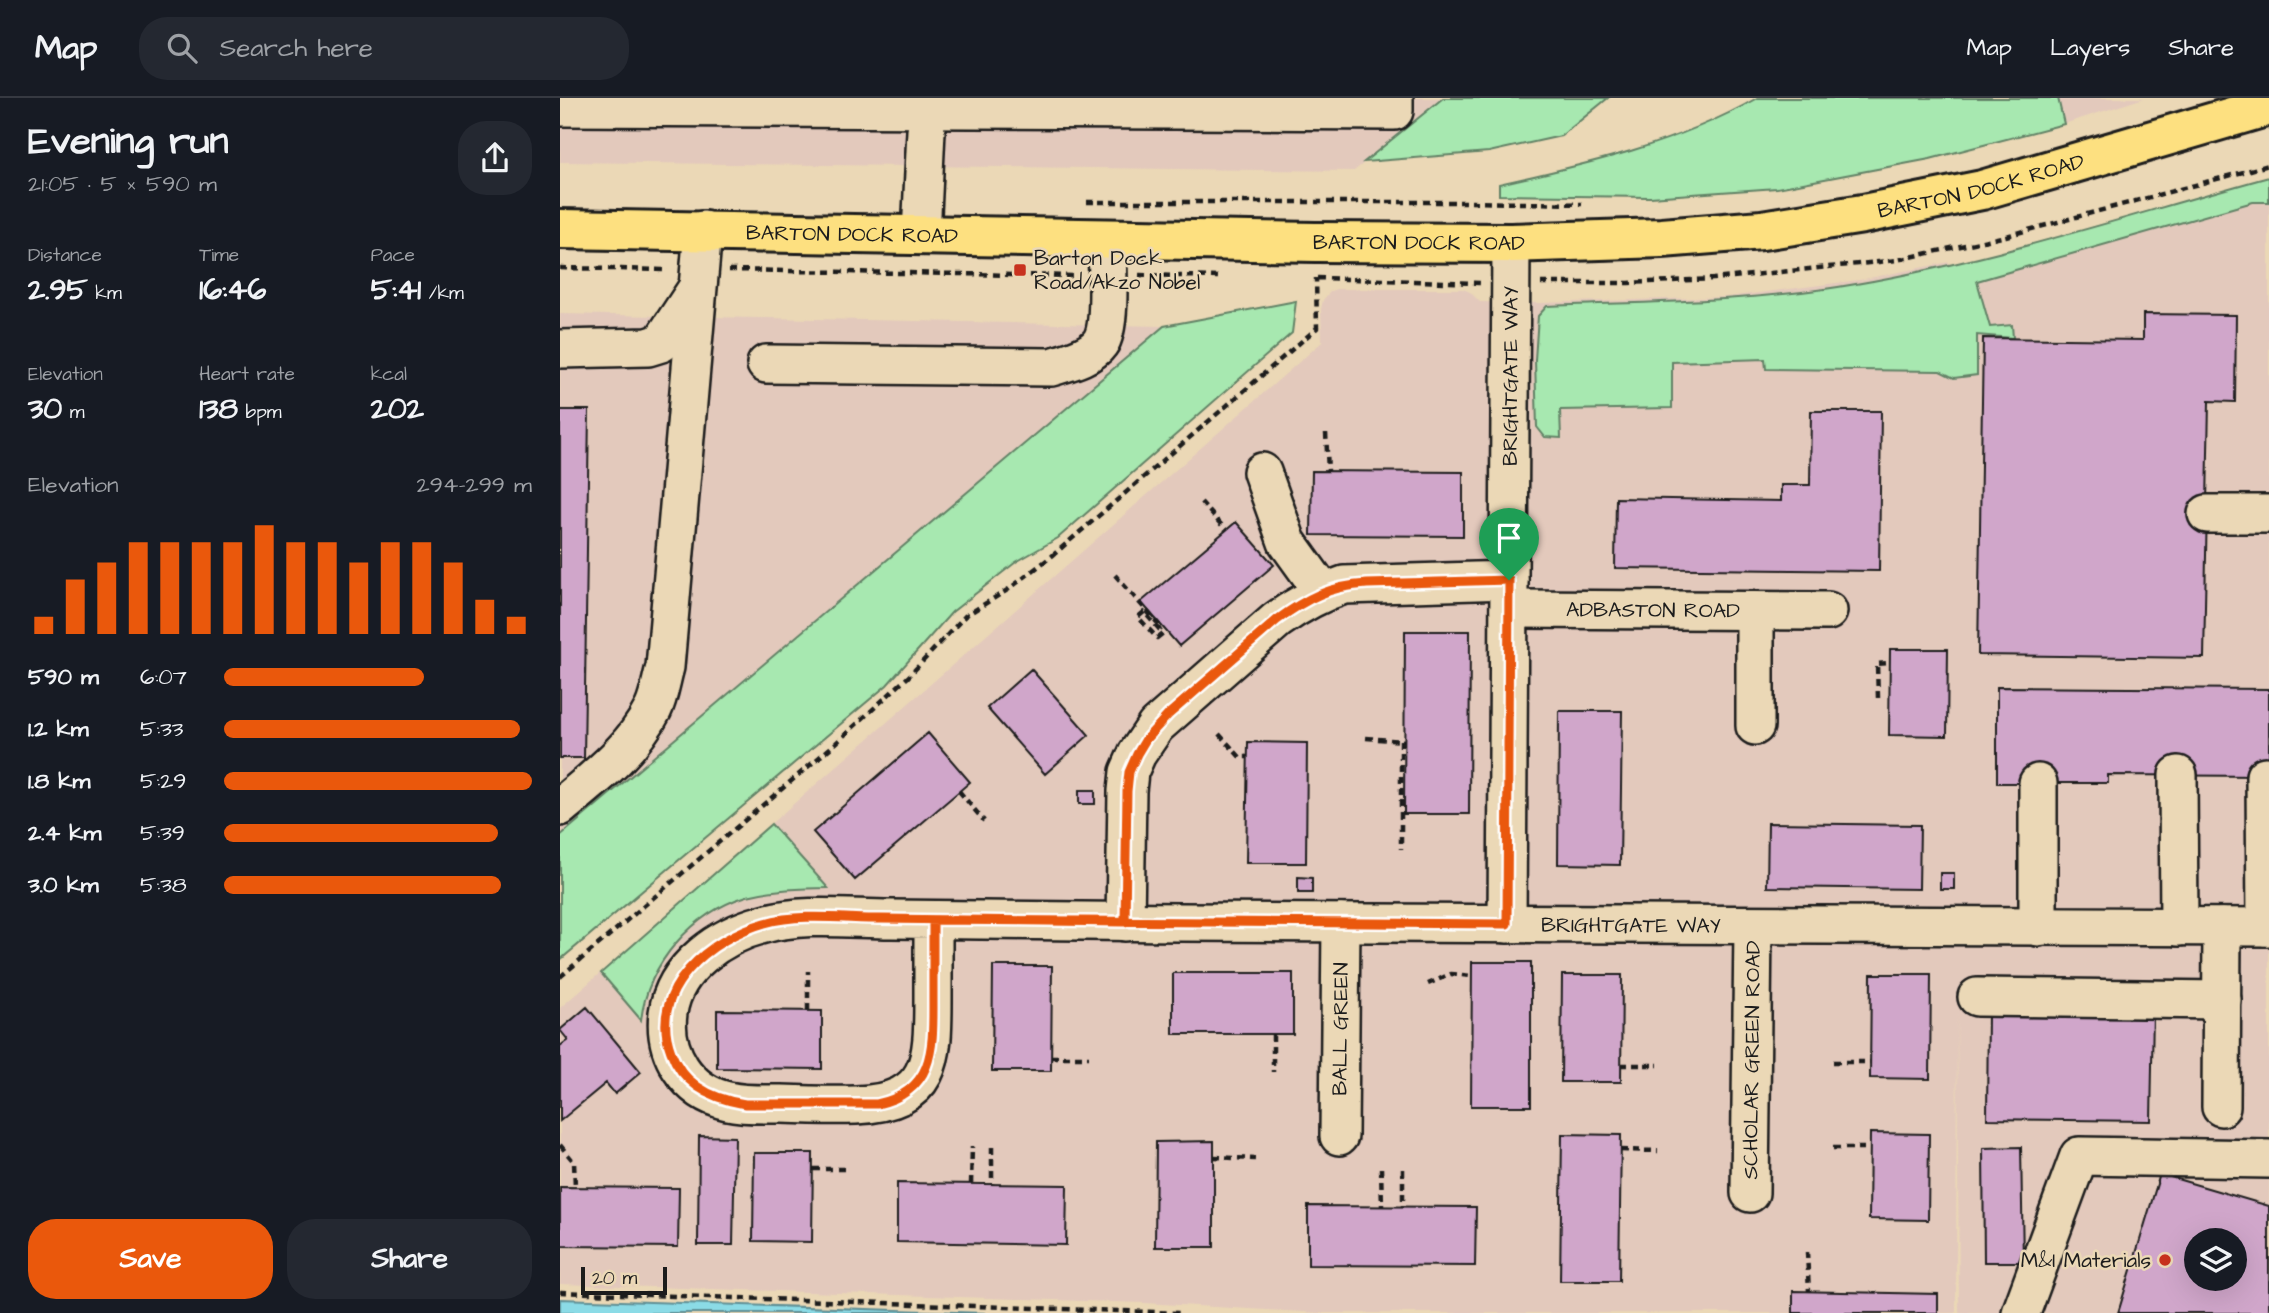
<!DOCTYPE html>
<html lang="en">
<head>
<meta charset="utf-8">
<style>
	:root { --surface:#171b24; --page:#242831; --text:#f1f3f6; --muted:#9ea1a6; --line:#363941; --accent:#ea580c }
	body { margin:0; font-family:"Architects Daughter",sans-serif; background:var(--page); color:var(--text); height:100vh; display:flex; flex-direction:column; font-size:26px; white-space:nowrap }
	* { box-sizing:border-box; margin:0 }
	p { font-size:23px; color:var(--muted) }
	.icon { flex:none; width:38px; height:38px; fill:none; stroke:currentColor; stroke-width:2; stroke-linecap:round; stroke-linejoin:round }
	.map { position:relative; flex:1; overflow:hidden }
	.details { display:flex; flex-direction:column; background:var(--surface); width:560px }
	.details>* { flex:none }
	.controls { position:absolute; left:1624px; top:1130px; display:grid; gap:14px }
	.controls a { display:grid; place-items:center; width:63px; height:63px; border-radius:50%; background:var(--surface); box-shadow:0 7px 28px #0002; font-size:35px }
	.scale { position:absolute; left:21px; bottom:18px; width:86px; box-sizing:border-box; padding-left:7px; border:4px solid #1c1c1c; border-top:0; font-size:19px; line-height:24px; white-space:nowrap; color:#1c1c1c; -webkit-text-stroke:5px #ebd8b6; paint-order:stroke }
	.pin { position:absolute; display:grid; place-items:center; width:60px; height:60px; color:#fff; margin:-72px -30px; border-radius:50% 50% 50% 0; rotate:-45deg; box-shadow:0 0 7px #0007 }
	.pin .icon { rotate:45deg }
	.round { display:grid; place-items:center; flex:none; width:74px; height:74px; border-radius:28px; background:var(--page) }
	.overview { display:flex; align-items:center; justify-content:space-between; height:119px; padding:0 28px }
	h1 { font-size:38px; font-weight:700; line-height:52px }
	.stats { display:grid; grid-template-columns:repeat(3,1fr); gap:10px; height:119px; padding:7px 28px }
	.stats div { display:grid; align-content:center }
	.stats b { font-size:30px; font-weight:700 }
	.stats small { font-size:19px; font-weight:400 }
	.stats p { font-size:19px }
	.chart { height:196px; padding:14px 28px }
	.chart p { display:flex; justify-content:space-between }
	.chart svg { width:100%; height:126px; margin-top:7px; stroke:var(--accent); stroke-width:6 }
	.primary-button { display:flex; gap:14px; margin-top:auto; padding:14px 28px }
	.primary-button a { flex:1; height:80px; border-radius:28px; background:var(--accent); color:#fff; font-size:28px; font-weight:700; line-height:80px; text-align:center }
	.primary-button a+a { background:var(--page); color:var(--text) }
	ul { padding:0 28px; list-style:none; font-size:23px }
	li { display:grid; grid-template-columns:112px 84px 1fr; align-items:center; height:52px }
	li i { height:18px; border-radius:9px; background:var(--accent) }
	header { display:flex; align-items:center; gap:42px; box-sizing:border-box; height:98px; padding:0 35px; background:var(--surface); border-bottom:2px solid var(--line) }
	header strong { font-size:33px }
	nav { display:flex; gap:38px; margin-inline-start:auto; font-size:24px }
	.search { width:490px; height:63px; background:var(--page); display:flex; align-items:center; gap:18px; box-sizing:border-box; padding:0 24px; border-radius:28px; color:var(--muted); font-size:26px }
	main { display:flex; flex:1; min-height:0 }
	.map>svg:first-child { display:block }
</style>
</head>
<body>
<header>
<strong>Map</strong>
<div class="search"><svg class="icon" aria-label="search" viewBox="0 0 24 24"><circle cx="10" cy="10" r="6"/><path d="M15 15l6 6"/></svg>Search here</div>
<nav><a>Map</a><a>Layers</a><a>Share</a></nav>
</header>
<main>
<section class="details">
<div class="overview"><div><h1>Evening run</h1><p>21:05 · 5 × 590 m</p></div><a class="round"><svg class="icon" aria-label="share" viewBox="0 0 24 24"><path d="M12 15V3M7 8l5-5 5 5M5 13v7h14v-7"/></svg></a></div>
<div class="stats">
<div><p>Distance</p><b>2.95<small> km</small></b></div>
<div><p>Time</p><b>16:46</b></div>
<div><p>Pace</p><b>5:41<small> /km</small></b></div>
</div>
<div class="stats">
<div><p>Elevation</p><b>30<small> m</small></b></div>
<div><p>Heart rate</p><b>138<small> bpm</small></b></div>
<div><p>kcal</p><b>202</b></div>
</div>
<div class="chart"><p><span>Elevation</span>294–299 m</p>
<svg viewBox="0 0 160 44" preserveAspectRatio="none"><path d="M5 44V38M15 44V25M25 44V19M35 44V12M45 44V12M55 44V12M65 44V12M75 44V6M85 44V12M95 44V12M105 44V19M115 44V12M125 44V12M135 44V19M145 44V32M155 44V38"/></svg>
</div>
<ul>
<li><b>590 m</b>6:07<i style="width:65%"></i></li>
<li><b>1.2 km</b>5:33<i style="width:96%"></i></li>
<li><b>1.8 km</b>5:29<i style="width:100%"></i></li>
<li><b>2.4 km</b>5:39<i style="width:89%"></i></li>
<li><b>3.0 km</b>5:38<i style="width:90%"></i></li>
</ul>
<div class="primary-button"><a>Save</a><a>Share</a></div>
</section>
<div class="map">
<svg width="1709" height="1215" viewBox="0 0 1709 1215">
	<rect width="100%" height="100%" fill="#ebd8b6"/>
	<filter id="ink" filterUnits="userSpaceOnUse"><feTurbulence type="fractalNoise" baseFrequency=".0143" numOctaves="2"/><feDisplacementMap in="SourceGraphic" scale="14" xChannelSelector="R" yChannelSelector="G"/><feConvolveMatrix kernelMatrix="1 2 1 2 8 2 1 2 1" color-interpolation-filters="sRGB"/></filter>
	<g filter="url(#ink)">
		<path fill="#e3c9bc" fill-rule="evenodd" d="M0,0H883L794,73L0,64Z
			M1498,0H1584L1504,26Z
			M1709,97V1215H1399L1397,913L1396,1215H761L584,1205L0,1186V910L762,244L761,211L763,202L770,194L776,191H903L910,194L920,204L980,205L1167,199L1299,182L1389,164L1393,183ZM1636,1143H1675V1181H1636Z
			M0,216L604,228L0,738Z"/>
		<path fill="#a7e8b0" stroke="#628266" stroke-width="2" d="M883,0H1048L1001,38L929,54L804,64Z
			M1197,0H1498L1504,26L1370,61L1217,90L1090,99L939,97V86C1028,66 1117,46 1197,0Z
			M1709,79V104H1693L1417,183L1430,229L1452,227L1453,240L1417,237V277L1394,280L1380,273L1206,271L1205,261L1112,264V310L1000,312L1001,340L985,339L977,329L975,262L978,218L987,208C1084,204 1182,204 1278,189C1424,166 1566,118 1709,79Z
			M736,203L732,235L498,440L456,464L392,514L327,587L0,862V738L604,228Z
			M211,726L268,790C241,790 214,791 187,798C132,815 88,865 81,922L41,875Z"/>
		<path fill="#8bdbe6" stroke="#5f8f95" stroke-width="2" d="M0,1201L426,1215H0Z"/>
		<path fill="#d0a6ca" stroke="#1c1c1c" stroke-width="2" fill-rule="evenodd" d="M1583,216L1676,217L1675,304L1649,303L1644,560L1418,557L1423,240L1583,242Z
			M0,312H29L24,660H0Z
			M1251,313H1321L1319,473L1055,470L1056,400L1221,403V387H1250Z
			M752,373L903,374V438L751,437Z
			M676,424L714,467L619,548L581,504Z
			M845,533H910L909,716H844Z
			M1330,551H1388L1387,638L1329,637Z
			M471,571L529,637L485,676L427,610Z
			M1437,589L1709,591V678L1548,677V685H1437Z
			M999,613H1062L1060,767L998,766Z
			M368,635L410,684L295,782L253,734Z
			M688,644L747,645L746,765H686Z
			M519,692H535V706H519Z
			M1208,725L1360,727L1359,791L1207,789Z
			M1380,775H1394V791H1380Z
			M738,779L752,780V795H738Z
			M912,864H971V1008H911Z
			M433,868H492L491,973H432Z
			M613,875H733V936H613Z
			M1311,876H1371L1370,981L1310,980Z
			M1002,877H1062L1061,984H1001Z
			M27,909L81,974L55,996L46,985L0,1023V948L8,942L0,932Z
			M157,912L262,913V971L157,970Z
			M1428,912L1593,913L1591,1023L1427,1021Z
			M1310,1035L1369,1036L1368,1122L1309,1121Z
			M1002,1036L1061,1037L1059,1183H1000Z
			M139,1038L175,1039L173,1147H138Z
			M654,1043V1149H595L596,1044Z
			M1461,1049L1463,1164H1424L1423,1050Z
			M194,1055H253L252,1144L193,1143Z
			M1600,1076L1709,1108V1215H1558ZM1636,1143H1675V1181H1636Z
			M337,1085L507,1087L506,1147L337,1144Z
			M0,1089L119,1090L118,1149L0,1148Z
			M748,1108L916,1109L915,1168L748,1167Z
			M1233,1193L1378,1196V1215H1233Z"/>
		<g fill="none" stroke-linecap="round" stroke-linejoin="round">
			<g stroke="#1c1c1c" stroke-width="42">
				<g id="minor">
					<path d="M0,9L834,13V0"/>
					<path d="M361,137L366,33"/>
					<path d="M0,251L88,249L101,245L136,192"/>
					<path d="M206,266L491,269C507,264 530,259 540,245C552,229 547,163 547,141"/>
					<path d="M702,374L727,444L763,494"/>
					<path d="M1647,416H1709"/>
					<path id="s1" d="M949,511L1268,513"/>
					<path d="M1195,628V513"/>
					<path d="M1618,677L1619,829"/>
					<path d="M1705,678L1706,829"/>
					<path d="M1478,685V829"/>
					<path d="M0,709C35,680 72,652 93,611C99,599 101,583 105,569L143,132"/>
					<path id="s2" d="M373,822C373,847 373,872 373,897C373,961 374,1004 296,1007C271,1008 246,1007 221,1006C203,1006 185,1007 168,1003C127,994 103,955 108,915C114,869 161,837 204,826C244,815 290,821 331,821C427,822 523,823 620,824C983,827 1346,829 1709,829"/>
					<path d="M565,824L567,693L569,674L577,656L596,628L717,522C738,507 759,495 784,487L949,482"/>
					<path id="s3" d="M947,826L951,145"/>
					<path d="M1417,899L1662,902"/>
					<path d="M1661,1009L1662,829"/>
					<path id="s4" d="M779,1038L781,825"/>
					<path id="s5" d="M1190,1095L1193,828"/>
					<path d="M1461,1215L1519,1058L1709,1061"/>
				</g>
			</g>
			<g stroke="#1c1c1c" stroke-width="44">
				<g id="major">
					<path id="s6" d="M0,131L755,144L951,145L1102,140L1202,132L1303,116L1422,92L1709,8"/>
				</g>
			</g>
			<path stroke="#1c1c1c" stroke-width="4.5" stroke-dasharray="7 5" stroke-linecap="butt" d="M527,104H904L1022,106
				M0,170L108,172
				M169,172L517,178
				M579,177L661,179
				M757,180L920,185
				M981,185H1069L1153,181L1337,162L1446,138L1709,67
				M766,335L768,373
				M641,404L666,432
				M555,477L602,530L600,532
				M600,532L584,514L578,519L597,540L606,533
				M1318,600L1317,566L1330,565
				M659,636L680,659H688
				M806,640L844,643
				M841,642V751
				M399,693L424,723
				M0,879L276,645L348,579L405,518L449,491L492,458L757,230L756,180
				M868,886L891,876L912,878
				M248,912V873
				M713,936V974
				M491,959H529
				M1273,964H1310
				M1061,967H1098
				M0,1047L14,1064L15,1089
				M432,1049V1086
				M1273,1050H1309
				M1061,1052L1098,1053
				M654,1059L695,1061
				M821,1070L822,1108
				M253,1071H289
				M843,1071V1109
				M411,1086L412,1048
				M1247,1154L1249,1194
				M0,1194L621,1215"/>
			<use href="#minor" stroke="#ebd8b6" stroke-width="37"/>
			<use href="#major" stroke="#fde080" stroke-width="38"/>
		</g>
	</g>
	<g fill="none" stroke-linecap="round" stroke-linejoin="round" filter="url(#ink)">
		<g stroke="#fff" stroke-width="14">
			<path id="route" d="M949,482L807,486C770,488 747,500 717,522L609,616L586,641L577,656L569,674L567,693L565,824C484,823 402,822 321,821C284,821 241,815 205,825C151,840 87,891 111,954C123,987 153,1001 185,1006H317C376,993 373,948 373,899C373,873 373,847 373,822L947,826L949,482"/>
		</g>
		<use href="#route" stroke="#ea580c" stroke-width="9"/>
	</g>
	<g fill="#c8321e" stroke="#ebd8b6" stroke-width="2.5">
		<rect x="453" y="165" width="14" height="14" rx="3.5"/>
		<circle cx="1605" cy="1162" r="7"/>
	</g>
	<g text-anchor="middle" stroke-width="5" stroke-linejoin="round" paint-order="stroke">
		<g font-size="21" fill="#1c1c1c" stroke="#ebd8b6">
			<text dy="7" stroke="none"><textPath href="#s6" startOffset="1426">BARTON DOCK ROAD</textPath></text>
			<text dy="7" stroke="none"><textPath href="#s6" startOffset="292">BARTON DOCK ROAD</textPath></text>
			<text dy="7" stroke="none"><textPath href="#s6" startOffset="859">BARTON DOCK ROAD</textPath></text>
			<text dy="7" stroke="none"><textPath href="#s3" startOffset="548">BRIGHTGATE WAY</textPath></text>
			<text dy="7" stroke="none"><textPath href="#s1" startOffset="144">ADBASTON ROAD</textPath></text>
			<text dy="7" stroke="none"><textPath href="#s2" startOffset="1484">BRIGHTGATE WAY</textPath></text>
			<text dy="7" stroke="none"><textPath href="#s4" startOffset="107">BALL GREEN</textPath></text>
			<text dy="7" stroke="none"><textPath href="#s5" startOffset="133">SCHOLAR GREEN ROAD</textPath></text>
		</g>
		<g font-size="21" fill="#1c1c1c" stroke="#ebd8b6" text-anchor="start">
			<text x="474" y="167">Barton Dock<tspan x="474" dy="24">Road/Akzo Nobel</tspan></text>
			<text x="1591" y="1169" text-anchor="end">M&amp;I Materials</text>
		</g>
	</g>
</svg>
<div class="controls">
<a><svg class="icon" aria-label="layers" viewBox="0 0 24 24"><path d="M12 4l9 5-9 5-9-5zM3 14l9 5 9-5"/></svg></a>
</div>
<div class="scale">20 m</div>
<div class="pin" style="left:949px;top:482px;background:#1e9e55"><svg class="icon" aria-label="arrive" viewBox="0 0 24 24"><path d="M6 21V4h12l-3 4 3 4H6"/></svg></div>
</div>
</main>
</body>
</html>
